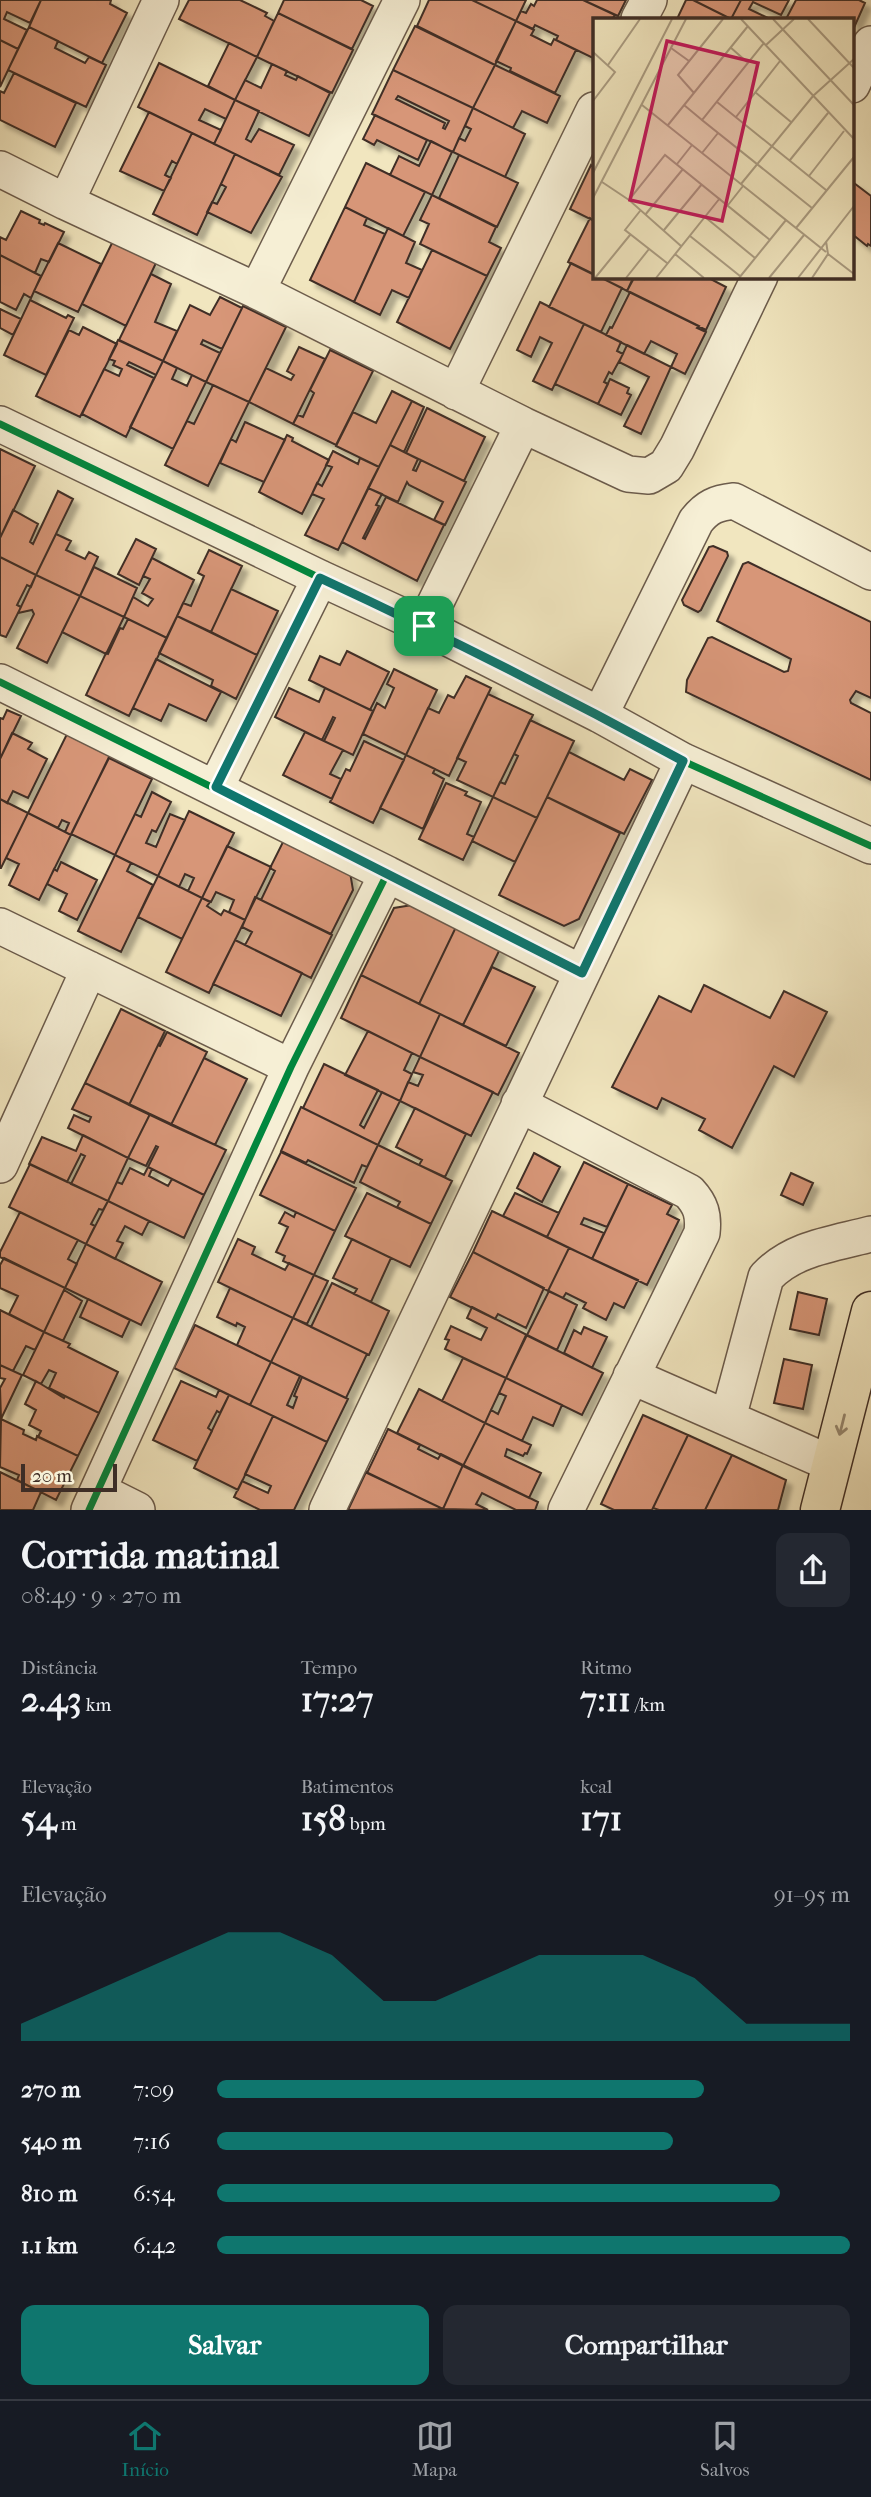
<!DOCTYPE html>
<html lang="pt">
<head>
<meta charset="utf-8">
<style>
	:root { --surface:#171b24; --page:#242831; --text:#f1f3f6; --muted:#9ea1a6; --line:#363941; --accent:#0f766e }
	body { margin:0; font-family:"IM FELL French Canon",serif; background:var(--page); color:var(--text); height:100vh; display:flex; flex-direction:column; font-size:26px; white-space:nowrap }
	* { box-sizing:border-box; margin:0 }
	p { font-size:23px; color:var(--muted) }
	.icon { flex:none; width:38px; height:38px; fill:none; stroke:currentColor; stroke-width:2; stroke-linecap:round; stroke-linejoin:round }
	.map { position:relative; height:1510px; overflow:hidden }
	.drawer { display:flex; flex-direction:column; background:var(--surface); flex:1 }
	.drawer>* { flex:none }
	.scale { position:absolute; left:21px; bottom:18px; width:96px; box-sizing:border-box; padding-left:7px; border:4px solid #3f2e26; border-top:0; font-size:19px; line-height:24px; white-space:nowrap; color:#3f2e26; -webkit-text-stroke:5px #f6efd5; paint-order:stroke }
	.pin { position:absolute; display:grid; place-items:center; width:60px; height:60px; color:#fff; margin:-30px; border-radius:14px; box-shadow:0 4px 10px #0006 }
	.round { display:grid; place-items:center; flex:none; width:74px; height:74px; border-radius:14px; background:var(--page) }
	.headline { display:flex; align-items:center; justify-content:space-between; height:119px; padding:0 21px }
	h1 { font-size:38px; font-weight:700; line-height:52px }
	.figures { display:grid; grid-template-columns:repeat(3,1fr); gap:10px; height:119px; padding:7px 21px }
	.figures div { display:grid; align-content:center }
	.figures b { font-size:35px; font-weight:700 }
	.figures small { font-size:19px; font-weight:400 }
	.figures p { font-size:19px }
	.chart { height:196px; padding:14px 21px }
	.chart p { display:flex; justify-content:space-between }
	.chart svg { width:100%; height:126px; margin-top:7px; fill:var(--accent); opacity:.7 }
	.primary-button { display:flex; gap:14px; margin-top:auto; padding:14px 21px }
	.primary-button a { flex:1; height:80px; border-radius:14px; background:var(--accent); color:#fff; font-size:28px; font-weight:700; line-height:80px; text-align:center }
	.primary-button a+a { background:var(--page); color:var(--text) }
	ul { padding:0 21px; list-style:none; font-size:23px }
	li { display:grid; grid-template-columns:112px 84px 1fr; align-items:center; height:52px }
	li i { height:18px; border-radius:9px; background:var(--accent) }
	.tabs { display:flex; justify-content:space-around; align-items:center; height:98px; border-top:2px solid var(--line); background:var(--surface); font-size:19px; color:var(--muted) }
	.tabs a { display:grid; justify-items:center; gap:4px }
	.tabs .current { color:var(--accent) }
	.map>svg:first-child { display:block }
</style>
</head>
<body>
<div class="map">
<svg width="871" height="1510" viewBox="0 0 871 1510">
	<defs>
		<filter id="shadow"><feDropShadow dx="6" dy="6" stdDeviation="2" flood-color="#0004"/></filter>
	</defs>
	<rect width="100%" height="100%" fill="#f1e6bf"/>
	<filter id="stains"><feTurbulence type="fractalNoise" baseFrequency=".00286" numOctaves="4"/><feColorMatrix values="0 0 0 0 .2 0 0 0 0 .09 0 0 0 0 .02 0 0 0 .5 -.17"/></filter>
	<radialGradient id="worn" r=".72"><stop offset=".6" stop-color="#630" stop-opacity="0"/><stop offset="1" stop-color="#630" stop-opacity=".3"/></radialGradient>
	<path fill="#d79678" stroke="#3f2e26" stroke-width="2" fill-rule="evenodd" filter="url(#shadow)" d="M0,0H41L30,23L7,12L4,19L27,30L18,49L0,40Z
		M41,0H111L110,4L127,13L102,63L29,27Z
		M189,0H240L267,13L265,16L274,21L257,57L179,19Z
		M284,0H361L373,6L352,49L278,13Z
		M429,0H472L516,21L495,65L417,26Z
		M472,0H526L516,21Z
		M537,0H583L615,15L612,19H594L593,58L556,40L558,36L535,25L533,29L516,21L521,11L526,13L531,4L534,6Z
		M583,0H626L618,16Z
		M686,0H693L731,19H677Z
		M693,0H741L731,19Z
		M741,0H789L781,15L753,2L749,9L770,19H731Z
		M796,0H859L865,3L852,32V19H786Z
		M278,13L353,50L332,93L257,57Z
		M516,21L534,30L531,35L551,45L554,39L576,50L555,93L510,71L511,68L496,61Z
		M415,26L495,65L473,108L393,70Z
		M29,27L58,41L55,48L85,63L89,57L106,65L86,107L8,70Z
		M0,40L18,49L0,87Z
		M229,43L257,57L235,100L208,86Z
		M159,63L235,100L226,119L205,109L199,120L221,130L214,144L138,107Z
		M272,64L287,71L285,75L296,80L298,76L330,93L309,136L235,100L245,80L261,88Z
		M495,65L560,96L547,123L522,111L513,128L473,108Z
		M393,70L473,108L453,152L372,114ZM398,96L449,121L445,129L443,128L445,123L396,99Z
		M14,73L76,103L55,147L0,120V91L4,93Z
		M235,100L259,111L246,139L251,142L259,129L294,145L279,175L214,144Z
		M473,108L525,134L505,177L453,152L459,138L465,141L471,129L465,126Z
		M149,112L192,133L177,164L172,161L165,175L171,178L164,191L120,171Z
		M375,115L427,140L418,160L377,140L374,145L363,139Z
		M192,133L235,154L197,235L153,214Z
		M431,141L452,152L432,195L390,175L399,156L419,166Z
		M235,154L282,177L251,233L207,212L212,202L217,204L226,187L221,184Z
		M459,155L518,183L497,227L439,198Z
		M366,163L425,192L403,236L345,207Z
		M591,165L594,168V221L570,209Z
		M854,183L871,196V246L868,244L867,246L852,234V186Z
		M432,195L496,227L489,242L501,248L487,276L420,244L429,224L420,220Z
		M345,207L367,218L364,225L385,234L354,302L310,280Z
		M21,211L40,220L39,223L44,225L45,223L64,232L49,262L41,259L35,273L0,255V237L6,240Z
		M590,218L594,221V275L568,262Z
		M388,228L415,242L406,263L422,270L409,298L392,290L380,315L354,302Z
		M113,241L156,263L126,326L82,304Z
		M58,243L101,264L78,312L34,291Z
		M432,250L487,276L450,349L397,322Z
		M0,255L41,276L31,298L24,294L16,310L0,302Z
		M571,263L622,288L601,332L549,307Z
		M151,274L171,284L155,322L177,331L163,361L119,340Z
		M598,276H631L634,278L627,291Z
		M634,276L644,279L645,276H705L726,287L706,330L627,291Z
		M630,292L699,326L697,328L706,332L685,374L671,367L677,354L651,341L644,354L606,335L610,327L612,328Z
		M220,297L242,308L222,349L203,340L201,344L220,353L206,382L163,361L190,305L210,315Z
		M30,300L66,318L68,315L74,318L46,375L4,355Z
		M540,302L584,324L552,390L533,381L552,343L540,337L531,357L517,350Z
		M243,306L286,327L249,402L206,382Z
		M0,309L21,319L13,335L0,328Z
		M584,324L621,342L617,351L623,354L612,374L609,372L604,382L608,384L598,404L555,384Z
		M83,327L117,344L80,417L36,396L69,330L79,335Z
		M118,340L163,361L156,375L129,362L127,365L154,378L126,437L82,414L104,369L119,376L122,369L113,365L115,361L109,359Z
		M627,345L671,367L641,434L624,426L649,377L619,362Z
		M299,347L325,359L293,424L249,402L266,368L291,380L294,375L287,371Z
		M330,350L373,371L336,445L293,424L298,415L303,417L314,393L310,390Z
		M163,361L177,368L172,379L187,386L192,375L206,382L173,449L130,427Z
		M610,379L629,388L627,393L631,395L621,415L598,404Z
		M213,385L249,402L208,486L165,465L187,421L194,424Z
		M392,391L412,401L379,467L336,446L353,412L376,423Z
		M412,401L424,407L404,452L390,445Z
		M427,408L485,437L464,481L406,453Z
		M245,422L285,440L264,482L220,463L231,439L236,442Z
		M287,435L293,438L292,441L329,460L302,514L259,492Z
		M390,445L418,459L413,470L416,471L421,460L466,482L445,525L434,520L443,502L409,485L407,482L398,502L368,488Z
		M0,449L35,466L0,538Z
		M333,451L358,464L360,458L379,467L338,550L305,535L324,499L312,494L317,483L322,486L332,467L326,465Z
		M368,488L382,494L376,505L379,506L363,538L365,539L386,497L444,525L417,581L342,542Z
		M58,491L73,499L36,575L0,557V538L13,510L38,524L30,542L33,544Z
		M56,534L71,541L66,550L85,559L89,552L98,557L80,596L36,575Z
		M136,539L156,549L139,585L118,574Z
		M713,546L727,552L728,556L701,610L698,612L684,605L682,600L709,547Z
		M209,550L242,566L211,632L177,616L183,603L191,606L204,576L198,573Z
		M0,557L36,575L31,587L27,585L17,605L21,607L6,637L0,635Z
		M152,558L194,580L167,638L124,617L133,597L148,606L153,599L142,593L150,579L143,576Z
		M748,562L871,622V698L856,691L850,700L851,703L871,713V780L686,692L687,680L708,638L712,637L784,672L788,671L791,659L717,621L743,564Z
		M94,567L137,588L124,617L80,596Z
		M36,575L80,596L47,663L17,648L34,614L32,610L18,613Z
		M231,589L278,611L257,655L211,632Z
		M80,596L124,617L106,654L62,632Z
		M177,616L257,655L236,699L211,686L213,680L159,653Z
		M128,619L167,638L129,716L86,695L106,653L108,654L120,628L123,629Z
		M347,651L389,672L370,710L309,680L320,656L340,665Z
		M156,659L221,692L206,721L169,704L161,721L133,708Z
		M394,669L437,690L406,755L363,734L377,703L385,708L394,688L387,684Z
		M466,676L491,688L449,776L406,755L428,708L439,713L448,695L454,698Z
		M289,688L319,702L325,688L373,711L353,755L324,741L335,718L333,717L322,740L275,717Z
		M488,694L533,715L493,797L457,780L466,762L457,758Z
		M7,710L21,716L0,759V718L3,719Z
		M530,720L574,741L537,818L493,797L500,782L505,784L518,756L514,754Z
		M305,732L343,750L330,774L341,779L332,799L283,775Z
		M12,733L32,743L28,749L47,759L28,798L13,791L7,803L0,799V759Z
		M67,734L110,755L71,835L65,832L69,823L62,820L58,828L28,813Z
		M364,741L404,760L373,823L330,802L346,769L350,771Z
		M569,752L624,780L630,769L652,780L624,834L547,797Z
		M406,755L435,769L433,773L444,779L423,829L380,808Z
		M109,758L152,779L115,855L71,834Z
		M446,783L467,792L465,795L481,802L467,834L474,837L463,860L419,839Z
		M152,792L171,802L156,832L152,830L146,843L156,847L170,814L185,820L158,876L115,855L135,814L141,817Z
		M493,797L537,818L515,862L472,841Z
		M547,797L620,833L579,919L564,926L499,895Z
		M0,799L28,813L1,868H0Z
		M189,811L234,833L202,898L188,891L194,878L185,874L179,887L158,876Z
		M28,813L71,835L39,900L9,885L19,864L6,858Z
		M284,840L350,872L353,890L331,934L261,900L275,871L270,868Z
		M227,846L271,867L245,920L229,912L234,900L216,892L211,902L202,898Z
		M115,855L131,863L127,871L153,885L121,952L78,931Z
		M61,862L97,880L77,920L59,911L67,894L47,884L54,869L57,871Z
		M158,876L202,898L182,939L138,917Z
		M255,897L332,935L311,978L245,945L252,932L242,927Z
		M202,898L210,902L207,906L221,915L224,910L245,920L209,993L166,972Z
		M412,905L456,927L419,1004L361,975L394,908Z
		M456,927L500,949L463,1025L419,1004Z
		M235,940L302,973L281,1016L213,984Z
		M492,967L535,987L506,1046L463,1025Z
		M361,975L440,1014L420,1057L341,1018Z
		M704,985L770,1018L784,991L827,1012L794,1077L774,1066L732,1148L699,1130L705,1119L662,1098L657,1109L612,1087L659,996L691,1012Z
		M121,1009L165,1031L129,1105L85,1083Z
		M440,1014L519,1053L498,1095L420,1057Z
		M368,1031L412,1053L404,1070L412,1074L400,1101L345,1075Z
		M167,1032L207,1052L171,1125L129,1105L158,1045L160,1046Z
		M420,1057L493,1092L471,1136L400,1101L408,1082L418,1086L423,1075L413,1072Z
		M204,1058L247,1079L215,1145L171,1125Z
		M324,1064L378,1090L360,1125L364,1128L382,1092L400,1101L378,1145L303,1108Z
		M85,1083L150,1114L128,1158L68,1128L74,1115L89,1122L91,1117L72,1109Z
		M301,1107L378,1145L367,1167L362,1165L354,1183L308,1160L306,1163L281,1151Z
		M415,1108L466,1134L445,1177L419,1165L422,1160L396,1147Z
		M150,1114L226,1150L204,1195L148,1167L158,1147L156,1146L146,1166L128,1158Z
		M83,1135L128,1158L108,1201L71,1184L85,1156L81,1154L67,1182L29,1164L42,1137L76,1151Z
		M378,1145L452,1181L431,1224L397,1207L400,1202L360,1182Z
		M281,1152L356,1188L335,1231L260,1195Z
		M534,1153L560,1167L542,1202L517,1188Z
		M584,1162L628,1184L607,1227L584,1218L581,1224L604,1233L592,1259L547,1237Z
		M30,1164L108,1201L103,1210L99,1209L91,1224L95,1226L86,1244L9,1207Z
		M148,1167L152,1169L149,1176L168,1186L172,1179L204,1195L184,1238L108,1201L117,1182L122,1184L130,1168L144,1175Z
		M791,1173L813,1183L803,1205L781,1195Z
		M628,1184L672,1205L667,1214L679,1220L647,1285L592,1259Z
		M367,1193L431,1224L410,1267L345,1236Z
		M515,1193L559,1213L547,1237L503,1216Z
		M108,1201L149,1221L142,1235L125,1226L117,1241L123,1243L115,1259L86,1244Z
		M492,1211L569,1248L548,1291L473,1252Z
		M20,1212L78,1240L68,1259L77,1264L65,1288L0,1257V1252Z
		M285,1212L294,1217L296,1212L335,1231L314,1275L283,1261L285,1256L276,1252L288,1227L279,1223Z
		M238,1239L255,1247L252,1254L285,1270L289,1263L314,1275L293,1318L218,1282Z
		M352,1239L391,1258L371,1302L354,1294L357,1289L333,1278Z
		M86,1244L162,1282L141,1325L65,1288Z
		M569,1248L638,1280L624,1308L614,1303L606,1320L583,1308L586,1303L566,1293L563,1298L548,1291Z
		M473,1252L544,1288L526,1328L498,1314L495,1319L450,1297Z
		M4,1258L65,1288L44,1332L9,1314L18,1296L0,1288V1265Z
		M314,1275L328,1281L307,1324L293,1318Z
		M332,1283L389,1311L369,1355L311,1327Z
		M230,1288L293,1318L271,1362L237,1345L245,1327L237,1323L236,1326L217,1317Z
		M64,1290L82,1301L63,1341L44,1332Z
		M549,1291L577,1305L557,1350L527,1335Z
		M798,1292L827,1299L819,1335L790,1329Z
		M88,1299L130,1320L122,1337L80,1317Z
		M472,1307L527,1335L506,1378L445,1349L449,1340L445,1339L451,1326L481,1340L487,1328L467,1318Z
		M0,1310L44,1332L35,1350L26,1346L13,1371L0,1365Z
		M293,1318L367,1354L346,1398L271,1362Z
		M195,1325L271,1362L250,1405L174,1368Z
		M584,1327L607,1337L592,1368L564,1353L574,1330L581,1334Z
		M44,1332L70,1344L68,1347L118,1372L99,1413L49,1388L56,1373L49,1370L41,1384L23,1375Z
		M526,1335L603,1373L582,1415L506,1378Z
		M463,1358L506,1378L485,1423L442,1401Z
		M784,1359L812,1365L803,1409L774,1403Z
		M271,1362L300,1376L287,1405L293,1408L297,1397L294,1396L302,1377L348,1399L327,1442L250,1405Z
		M0,1365L22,1375L1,1419L0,1388L5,1379L0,1378Z
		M506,1378L562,1405L553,1426L533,1417L522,1441L485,1423L491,1410L498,1414L506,1396L499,1393Z
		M36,1381L64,1398L65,1396L99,1413L78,1456L38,1437L41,1431L29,1425L36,1410L25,1404Z
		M181,1381L216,1397L219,1390L229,1395L220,1413L217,1411L208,1428L212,1431L197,1461L153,1440Z
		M419,1389L485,1423L463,1466L397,1433Z
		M229,1395L273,1416L238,1490L194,1468Z
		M643,1415L688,1435L652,1510H614L601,1504Z
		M273,1416L327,1442L294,1510H260L234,1497L242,1481L268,1493L271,1486L245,1474Z
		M1,1419L24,1430L23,1434L36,1440L37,1436L78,1456L56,1500L17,1480L19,1475L0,1467Z
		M485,1423L531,1445L527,1454L525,1453L523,1456L507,1449L505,1456L541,1473L529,1498L463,1466Z
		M388,1429L420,1445L418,1449L438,1459L441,1454L463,1465L443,1509L367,1473Z
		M688,1435L732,1455L731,1457L705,1510H659L653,1508Z
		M732,1455L786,1480L778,1510H705Z
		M463,1465L538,1502L535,1510H516L482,1493L476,1504L488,1510L443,1509Z
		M0,1472L41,1492L33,1510H0Z
		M366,1472L422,1499L443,1509L348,1510Z"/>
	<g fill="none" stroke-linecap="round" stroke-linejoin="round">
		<g stroke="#6c5c4c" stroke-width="38">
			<path id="minor" d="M639,19L649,0
				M852,85L871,44
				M0,169L66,202L257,291L523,425L628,474L649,476L666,466L677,448L760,276
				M66,202L161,0
				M257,291L402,0
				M456,392L594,110
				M0,424L320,578L424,626L600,715L683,761L871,846
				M424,626L523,425
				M0,682L387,874L291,1067L89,1510
				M600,715L696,521C707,507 716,503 734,501L871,572
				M216,787L320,578
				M387,874L582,973
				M0,926L291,1067
				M519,1104L689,1192C701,1205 704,1215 702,1233L566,1510
				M0,1165L89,969
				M631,1376L832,1464
				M728,1418L766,1277C793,1248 833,1244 871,1234
				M99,1491L137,1510
				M327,1510L683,761"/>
		</g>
		<g stroke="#3f2e26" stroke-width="41">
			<path id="major" d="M820,1510L871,1311"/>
		</g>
		<use href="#minor" stroke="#f6efd5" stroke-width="35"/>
		<use href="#major" stroke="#f1e6bf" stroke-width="38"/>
		<g stroke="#f6efd5" stroke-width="11">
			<path id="cycleway" d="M0,424L320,578L424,626L600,715L683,761L871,846
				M0,682L387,874L291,1067L89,1510"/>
		</g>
		<use href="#cycleway" stroke="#00873e" stroke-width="7"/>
	</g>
	<defs><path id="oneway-shaft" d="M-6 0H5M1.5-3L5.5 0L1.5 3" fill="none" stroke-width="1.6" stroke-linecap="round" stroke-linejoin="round" transform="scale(1.75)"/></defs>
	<use stroke="#988a72" href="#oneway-shaft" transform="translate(842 1425) rotate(104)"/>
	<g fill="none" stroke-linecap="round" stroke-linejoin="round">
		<g stroke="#fff" stroke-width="14">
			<path id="route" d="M320,578C443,635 564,696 683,761L582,973L216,787Z"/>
		</g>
		<use href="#route" stroke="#0f766e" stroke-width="9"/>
	</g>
	<g transform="translate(593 18)">
		<rect width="261" height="261" fill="#f1e6bf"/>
		<path fill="none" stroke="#aa9c82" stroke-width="2" d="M148,1L261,121M180,1L261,87M215,1L261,50M171,25L109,102L219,190M173,27L201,1M137,29L154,44M78,30L96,43M0,34L22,54L0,83M15,47L47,1M162,74L198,104M101,75L85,57L130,1M124,84L233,172M49,87L233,234M91,87L109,102M143,99L187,43M75,107L155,8M109,135L125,115M197,142L235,95M84,146L99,127M0,155L79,1M216,158L251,113M9,164L36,182M148,166L220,78L261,41M0,180L93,1M135,187L150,168M47,193L32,212L74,245M52,197L90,151M112,199L162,240M203,210L261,139M71,212L109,166M97,218L147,258M88,228L36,182L72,137L177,222M82,236L111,260M235,236L261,256M2,260L37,217M33,260L56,231M63,260L127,180M146,260L193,202M176,260L211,217M205,260L261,188M219,260L235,236L233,223"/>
		<path fill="#c2185b" fill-opacity="0.15" stroke="#c2185b" stroke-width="3.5" d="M74,23L165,45L129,203L37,182Z"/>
		<rect width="261" height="261" fill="none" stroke="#3f2e26" stroke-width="3.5"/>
	</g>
	<rect width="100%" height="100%" filter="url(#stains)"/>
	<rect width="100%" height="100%" fill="url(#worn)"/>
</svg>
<div class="scale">20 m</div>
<div class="pin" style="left:424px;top:626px;background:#1e9e55"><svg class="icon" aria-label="arrive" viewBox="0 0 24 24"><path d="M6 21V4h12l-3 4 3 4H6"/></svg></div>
</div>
<section class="drawer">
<div class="headline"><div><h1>Corrida matinal</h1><p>08:49 · 9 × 270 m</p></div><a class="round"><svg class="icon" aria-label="share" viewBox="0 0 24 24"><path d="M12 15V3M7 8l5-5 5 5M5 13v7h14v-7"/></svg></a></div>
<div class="figures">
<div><p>Distância</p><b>2.43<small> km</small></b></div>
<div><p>Tempo</p><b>17:27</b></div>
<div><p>Ritmo</p><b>7:11<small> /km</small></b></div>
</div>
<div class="figures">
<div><p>Elevação</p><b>54<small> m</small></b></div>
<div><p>Batimentos</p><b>158<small> bpm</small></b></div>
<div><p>kcal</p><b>171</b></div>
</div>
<div class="chart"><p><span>Elevação</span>91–95 m</p>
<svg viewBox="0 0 160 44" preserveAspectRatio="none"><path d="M0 44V38L10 30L20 22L30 14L40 6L50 6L60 14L70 30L80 30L90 22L100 14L110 14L120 14L130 22L140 38L150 38L160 38V44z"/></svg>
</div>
<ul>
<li><b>270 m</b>7:09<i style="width:77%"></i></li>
<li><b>540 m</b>7:16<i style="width:72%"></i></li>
<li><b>810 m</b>6:54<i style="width:89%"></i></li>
<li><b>1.1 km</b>6:42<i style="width:100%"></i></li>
</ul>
<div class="primary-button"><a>Salvar</a><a>Compartilhar</a></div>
</section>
<nav class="tabs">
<a class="current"><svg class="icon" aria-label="home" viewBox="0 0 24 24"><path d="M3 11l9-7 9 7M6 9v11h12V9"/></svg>Início</a>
<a><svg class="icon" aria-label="map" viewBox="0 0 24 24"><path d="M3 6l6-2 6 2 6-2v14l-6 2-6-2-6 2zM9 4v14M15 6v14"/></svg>Mapa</a>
<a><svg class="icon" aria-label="saved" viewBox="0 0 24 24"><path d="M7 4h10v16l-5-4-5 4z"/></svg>Salvos</a>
</nav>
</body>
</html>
